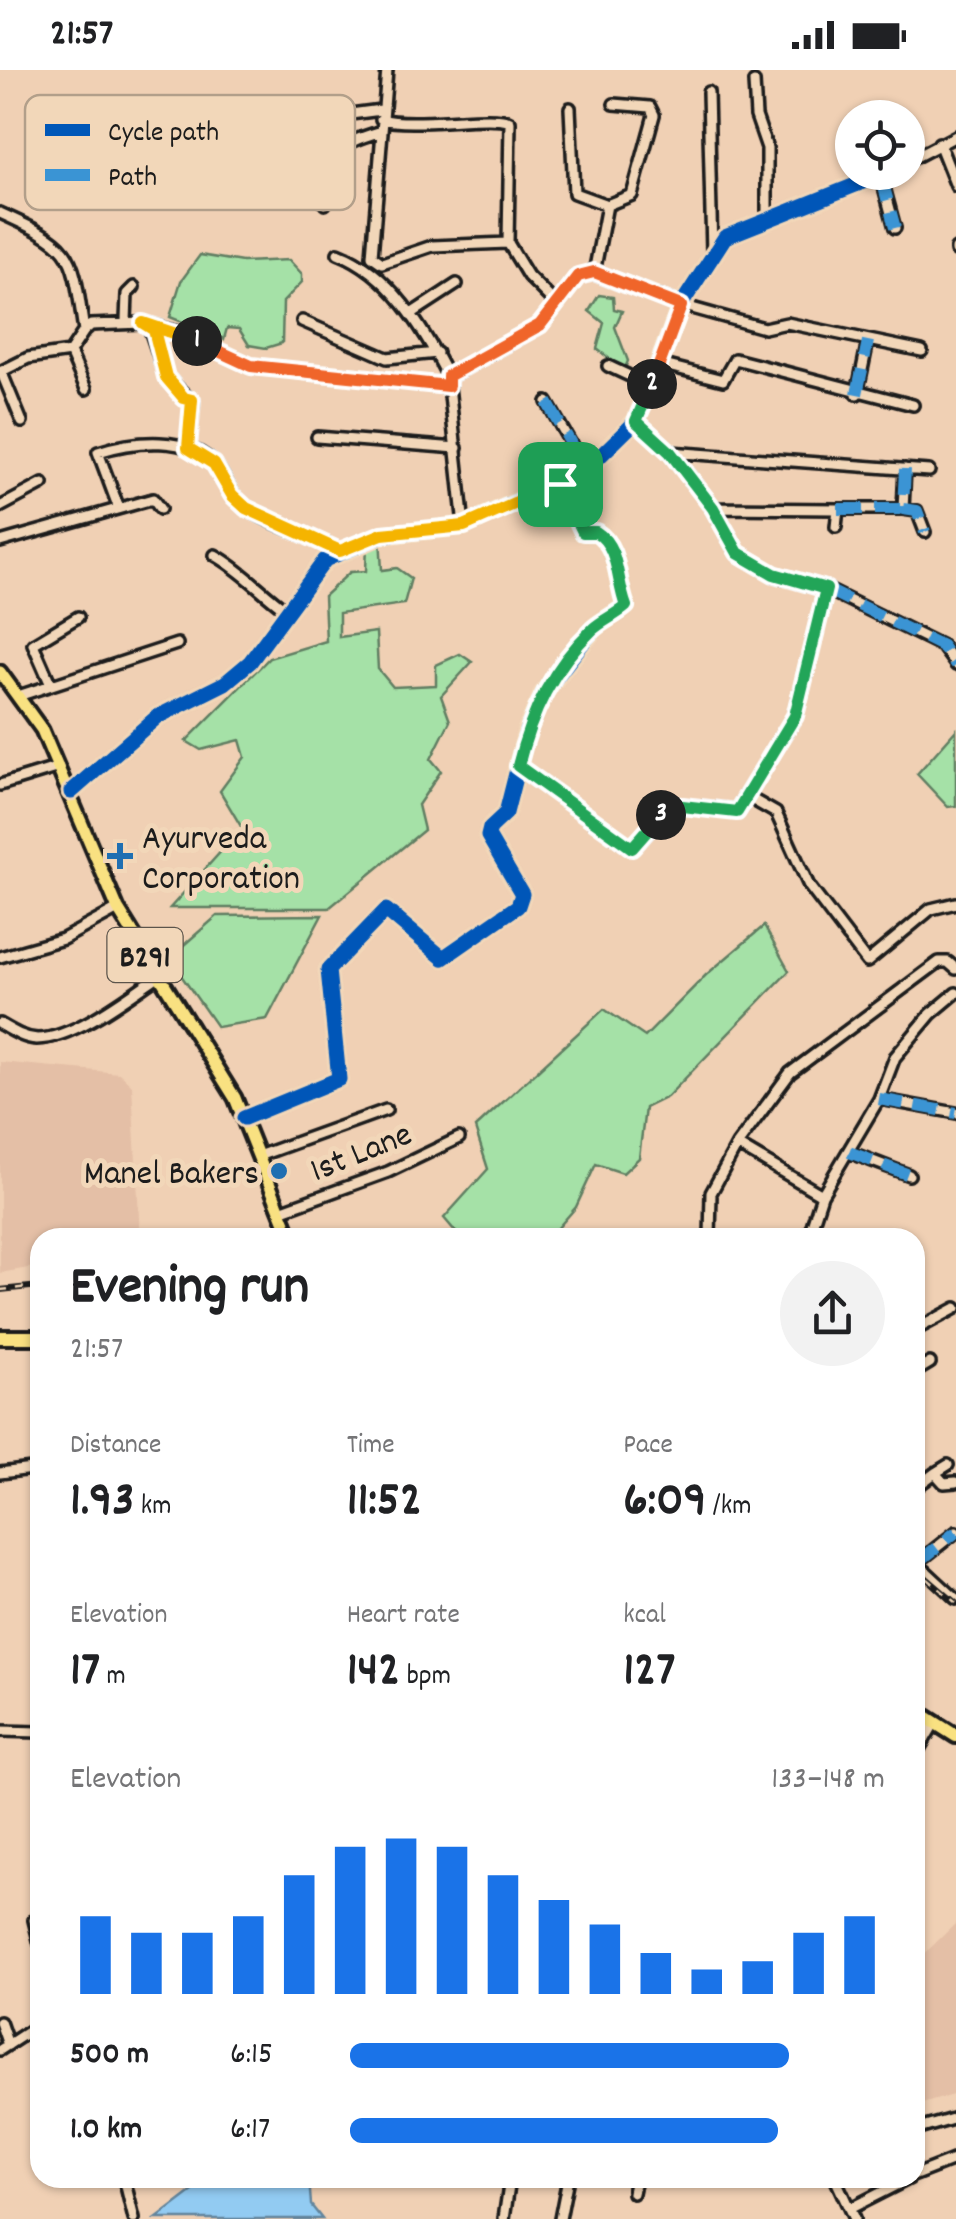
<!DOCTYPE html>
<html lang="en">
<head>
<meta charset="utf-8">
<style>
	:root { --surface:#fff; --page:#f2f2f2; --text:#202124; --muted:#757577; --accent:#1a73e8 }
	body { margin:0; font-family:Dekko,sans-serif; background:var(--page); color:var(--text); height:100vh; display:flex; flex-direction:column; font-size:38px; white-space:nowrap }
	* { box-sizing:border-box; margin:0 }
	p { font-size:32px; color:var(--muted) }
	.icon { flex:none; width:55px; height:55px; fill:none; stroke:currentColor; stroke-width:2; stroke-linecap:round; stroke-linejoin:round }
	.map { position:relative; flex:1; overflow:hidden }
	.drawer { position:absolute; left:30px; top:1158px; width:895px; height:960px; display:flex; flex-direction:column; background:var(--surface); border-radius:30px; box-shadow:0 2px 8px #0004 }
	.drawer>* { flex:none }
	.buttons { position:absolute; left:835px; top:30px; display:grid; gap:20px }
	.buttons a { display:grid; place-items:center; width:90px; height:90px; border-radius:50%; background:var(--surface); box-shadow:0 2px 8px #0004; font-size:50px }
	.pin { position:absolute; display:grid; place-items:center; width:85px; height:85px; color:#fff; margin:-42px; border-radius:20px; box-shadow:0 5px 15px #0006 }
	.km { position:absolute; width:50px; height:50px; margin:-25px; border-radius:50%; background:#222; color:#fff; font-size:28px; line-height:50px; text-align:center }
	.round { display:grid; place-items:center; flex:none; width:105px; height:105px; border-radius:52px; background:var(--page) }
	.overview { display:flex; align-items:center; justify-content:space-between; height:170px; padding:0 40px }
	h1 { font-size:55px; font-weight:700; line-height:75px }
	.stats { display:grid; grid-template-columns:repeat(3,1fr); gap:15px; height:170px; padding:10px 40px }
	.stats div { display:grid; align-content:center }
	.stats b { font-size:50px; font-weight:700 }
	.stats small { font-size:28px; font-weight:400 }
	.stats p { font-size:28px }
	.chart { height:280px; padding:20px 40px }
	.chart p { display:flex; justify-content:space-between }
	.chart svg { width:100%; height:180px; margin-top:10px; stroke:var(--accent); stroke-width:6 }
	ul { padding:0 40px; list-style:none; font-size:32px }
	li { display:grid; grid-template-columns:160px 120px 1fr; align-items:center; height:75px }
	li i { height:25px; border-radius:12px; background:var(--accent) }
	.status { display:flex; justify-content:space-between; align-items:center; height:70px; padding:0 50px; background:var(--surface); direction:ltr }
	.status svg { height:28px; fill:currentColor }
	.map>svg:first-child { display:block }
</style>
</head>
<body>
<div class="status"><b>21:57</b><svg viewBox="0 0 49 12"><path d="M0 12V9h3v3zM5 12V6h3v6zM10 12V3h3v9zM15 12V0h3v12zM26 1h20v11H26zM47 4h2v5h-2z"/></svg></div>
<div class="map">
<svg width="956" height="2149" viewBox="0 0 956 2149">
	<rect width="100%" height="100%" fill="#f0d0b4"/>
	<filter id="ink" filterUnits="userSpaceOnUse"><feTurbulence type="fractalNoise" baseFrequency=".01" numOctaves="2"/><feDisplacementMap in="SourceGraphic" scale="20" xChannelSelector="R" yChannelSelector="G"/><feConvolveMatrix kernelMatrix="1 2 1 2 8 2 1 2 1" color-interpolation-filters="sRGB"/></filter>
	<g filter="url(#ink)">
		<path fill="#e4bfa6" d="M0,992L119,1003L132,1015L140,1167L40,1168V1196L0,1203Z
			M956,1853V2024L915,2036V1893Z"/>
		<path fill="#a5e1a7" stroke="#607e62" stroke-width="2.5" d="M200,185L242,192L289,190L302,204V212L283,232L282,273L266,278L249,275L239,259L227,258L224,269L170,247L181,211Z
			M599,225L613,227L614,239L622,241L615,257L628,291L624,300L597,279L604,253L589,241Z
			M380,467L382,500L397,498L411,508L404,534L339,543V567L376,562L378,599L393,617L436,615V595L460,584L472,592L441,626L450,651L431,689L441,701L418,735L424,760L329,838H170L242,758L220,721L245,687L240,670L201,680L186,671L269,588L326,571L324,526L350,502L366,501L367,473Z
			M956,660V736L948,737L917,704Z
			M322,845L267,949L217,957L169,888L217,846Z
			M764,856L789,901L667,1027L645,1038L639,1088L623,1103L596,1094L576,1137L550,1167H460L444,1148L488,1099L475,1058L604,939L645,967L706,905Z"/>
		<path fill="#92cbf2" stroke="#63859c" stroke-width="2.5" d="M210,2108H309L311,2135L322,2149H156Z"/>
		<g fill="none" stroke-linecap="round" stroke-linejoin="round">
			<g stroke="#1c1c1c" stroke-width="16">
				<path id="minor" d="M387,0L372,186L382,193L432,176L508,173
					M754,12L756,46L767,78V147
					M708,22L712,183
					M570,38L574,123L607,135L594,203
					M381,49C414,58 493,43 510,52L508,173L528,206L555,233
					M939,73L956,116
					M133,74L226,63L294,73L328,47L381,40
					M908,91L956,66
					M881,106L895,158
					M325,134C324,83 335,75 382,61
					M607,135L632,125L654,45L650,37L614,34
					M0,143C76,177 72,180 84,261
					M956,181V179
					M338,183C390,203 424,259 448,307
					M411,244L457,214
					M126,251L127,224L134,217
					M302,251L387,288L437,283
					M149,257L166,307L193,332L188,378
					M84,261L91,255L143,253L179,262L251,296L448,316
					M70,282L86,319
					M660,294L723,310L735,289L913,335
					M608,296L651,316
					M1,301L22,352
					M0,302L28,288L70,282L84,261
					M857,324L868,271
					M547,332L586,400
					M636,351L670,382L713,438L738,483L775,505L826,519L942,576L956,595
					M317,367L457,378
					M670,382L929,401
					M905,399L903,439L917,441L925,462
					M118,436L98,382C132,371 190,364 216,396C228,411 230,428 248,439C276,457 310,465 339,481
					M0,437L43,414
					M713,438L838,439L836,457
					M838,439H903
					M464,456L448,307L540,255L578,206L594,203L681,235L764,258L787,253L922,281
					M0,472L153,429L160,439
					M215,485C242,500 260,521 286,540
					M51,615L33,574L78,547
					M18,626L177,574
					M519,697L632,778L673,735L737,741L795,646L826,519
					M0,715L59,697
					M71,722L157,647L225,613L250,592L325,490L382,465L464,456L586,400L636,351L681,235L725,167L888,102
					M748,727L776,743L809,816L867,892L931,839L956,833
					M0,887L63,869L118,839
					M0,954C12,961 23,968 37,969C73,969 129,926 158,906
					M879,1029L956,1043
					M244,1048L339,1009L328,900L386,840L443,888L518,836L522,824L488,766L490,758L506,743L527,660L543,624L596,556L626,536C616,511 620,477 596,462H583L560,414
					M737,1075L790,1003L939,892H948L956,899
					M849,1082L909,1105
					M258,1086L386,1040
					M280,1141L388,1102L459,1068
					M710,1168L711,1123L737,1075L822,1125
					M808,1168L822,1125L879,1029L895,987L931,944L956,923
					M915,1260L956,1238
					M915,1302L930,1293
					M0,1403L40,1398
					M935,1403L948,1395
					M915,1418L935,1403L944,1413L956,1412
					M915,1491L956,1529
					M917,1493L956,1462
					M0,1661L40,1662
					M915,1686L935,1652
					M34,1850L40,1874
					M0,1952L8,1975
					M0,1980L40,1954
					M915,2060L956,2048
					M915,2105L956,2089
					M124,2108L134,2149
					M835,2108L854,2149
					M633,2123L636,2108
					M851,2138L910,2108
					M504,2149L510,2108
					M560,2149L568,2108"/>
			</g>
			<g stroke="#1c1c1c" stroke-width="19">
				<path id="major" d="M0,602L42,660L118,839L235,1028L291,1168"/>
			</g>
			<g stroke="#1c1c1c" stroke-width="20">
				<path id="highway" d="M0,1267H40
					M915,1640L956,1666"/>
			</g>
			<use href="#minor" stroke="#f2d7b9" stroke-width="9"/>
			<use href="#major" stroke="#f9e181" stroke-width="11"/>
			<use href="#highway" stroke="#f9e181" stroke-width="12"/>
			<g stroke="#1c1c1c" stroke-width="6">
				<path id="rail" d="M0,1220L40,1216
					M915,1498L956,1533"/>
			</g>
			<use href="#rail" stroke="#f2d7b9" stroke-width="2.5" stroke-dasharray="8" stroke-linecap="butt"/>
			<path stroke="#3a94d4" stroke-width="12" stroke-dasharray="25 12" stroke-linecap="butt" d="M881,106L895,158
				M857,324L868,271
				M547,332L586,400
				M905,399L903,439L917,441L925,462
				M838,439H903
				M826,519L942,576L956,595
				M879,1029L956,1043
				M849,1082L909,1105
				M917,1493L956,1462"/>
			<g stroke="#f2d7b9" stroke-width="21">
				<path id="cycleway" d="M71,722L157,647L225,613L250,592L325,490L382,465L464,456L586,400L636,351L681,235L725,167L888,102
					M244,1048L339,1009L328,900L386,840L443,888L518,836L522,824L488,766L490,758L506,743L527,660L543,624L596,556L626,536C616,511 620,477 596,462H583L560,414"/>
			</g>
			<use href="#cycleway" stroke="#0057b8" stroke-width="15"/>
		</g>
	</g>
	<g fill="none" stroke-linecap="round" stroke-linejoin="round" filter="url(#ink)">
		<g stroke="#fff" stroke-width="20">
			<path id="split-1" d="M197,271L143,253L154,260L166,307L184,328L192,330L188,378L214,394L232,425L246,438L340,481L382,464L464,456L560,414"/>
		</g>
		<g stroke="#fff" stroke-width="20">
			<path id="split-2" d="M197,271L251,296L448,316V306L540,255L578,206L594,202L681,236L652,314"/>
		</g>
		<g stroke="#fff" stroke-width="20">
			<path id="split-3" d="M652,314L636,351L670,382L713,438L738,483L774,504L826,519L795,646L737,742L673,735L661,745"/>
		</g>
		<g stroke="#fff" stroke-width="20">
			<path id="split-4" d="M560,414L583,462H596C620,477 616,511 626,536C616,545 603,550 593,559C553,597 531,643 518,696L632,778L661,745"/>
		</g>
		<use href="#split-1" stroke="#f5b400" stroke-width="12"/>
		<use href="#split-2" stroke="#f0652b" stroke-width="12"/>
		<use href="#split-3" stroke="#22a559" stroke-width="12"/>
		<use href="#split-4" stroke="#22a559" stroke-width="12"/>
	</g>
	<g fill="#1f6fb2" stroke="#f2d7b9" stroke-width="4">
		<path d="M115 771h10v10h10v10h-10v10h-10v-10h-10v-10h10z"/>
		<circle cx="279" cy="1101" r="10"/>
	</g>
	<g text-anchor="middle" stroke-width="10" stroke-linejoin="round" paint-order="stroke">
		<rect fill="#f2d7b9" stroke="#5c544b" stroke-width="2.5" x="107.5" y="858" width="75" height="54" rx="8"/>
		<g font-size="32" font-weight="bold" fill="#1c1c1c">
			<text x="145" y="896">B291</text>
		</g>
		<g font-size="35" fill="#1c1c1c" stroke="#f2d7b9" text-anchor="start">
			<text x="142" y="778">Ayurveda<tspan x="142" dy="40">Corporation</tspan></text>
			<text x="259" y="1113" text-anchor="end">Manel Bakers</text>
		</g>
		<g font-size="35" fill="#1c1c1c" stroke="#f2d7b9">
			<text transform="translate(360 1080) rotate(-22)" y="12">1st Lane</text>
		</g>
	</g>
	<rect x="25" y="25" width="330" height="115" rx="15" fill="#f2d7b9" stroke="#b29f8a" stroke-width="2.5"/>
	<rect x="45" y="54" width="45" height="12" fill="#0057b8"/>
	<rect x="45" y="99" width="45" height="12" fill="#3a94d4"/>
	<g font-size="28" fill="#1c1c1c">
		<text x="108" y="70">Cycle path</text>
		<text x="108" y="115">Path</text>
	</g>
</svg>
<div class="buttons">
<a><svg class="icon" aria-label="locate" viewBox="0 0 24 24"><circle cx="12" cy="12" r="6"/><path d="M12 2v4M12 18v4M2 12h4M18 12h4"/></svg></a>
</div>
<div class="pin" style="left:560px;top:414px;background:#1e9e55"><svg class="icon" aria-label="arrive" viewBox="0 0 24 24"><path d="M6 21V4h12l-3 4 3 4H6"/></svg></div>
<b class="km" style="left:197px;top:271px">1</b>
<b class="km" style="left:652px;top:314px">2</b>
<b class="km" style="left:661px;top:745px">3</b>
<section class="drawer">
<div class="overview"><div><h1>Evening run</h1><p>21:57</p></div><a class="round"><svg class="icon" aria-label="share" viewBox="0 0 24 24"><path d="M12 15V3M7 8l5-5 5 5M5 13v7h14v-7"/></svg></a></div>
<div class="stats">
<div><p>Distance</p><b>1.93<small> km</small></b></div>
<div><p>Time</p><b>11:52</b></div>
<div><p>Pace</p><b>6:09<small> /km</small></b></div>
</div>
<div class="stats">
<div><p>Elevation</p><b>17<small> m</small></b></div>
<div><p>Heart rate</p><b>142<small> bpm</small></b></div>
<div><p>kcal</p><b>127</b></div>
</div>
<div class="chart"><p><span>Elevation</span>133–148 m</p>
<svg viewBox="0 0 160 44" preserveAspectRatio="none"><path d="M5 44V25M15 44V29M25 44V29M35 44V25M45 44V15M55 44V8M65 44V6M75 44V8M85 44V15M95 44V21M105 44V27M115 44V34M125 44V38M135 44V36M145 44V29M155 44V25"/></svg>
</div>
<ul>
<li><b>500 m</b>6:15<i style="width:82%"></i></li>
<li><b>1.0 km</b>6:17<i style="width:80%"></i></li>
</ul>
</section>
</div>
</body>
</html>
